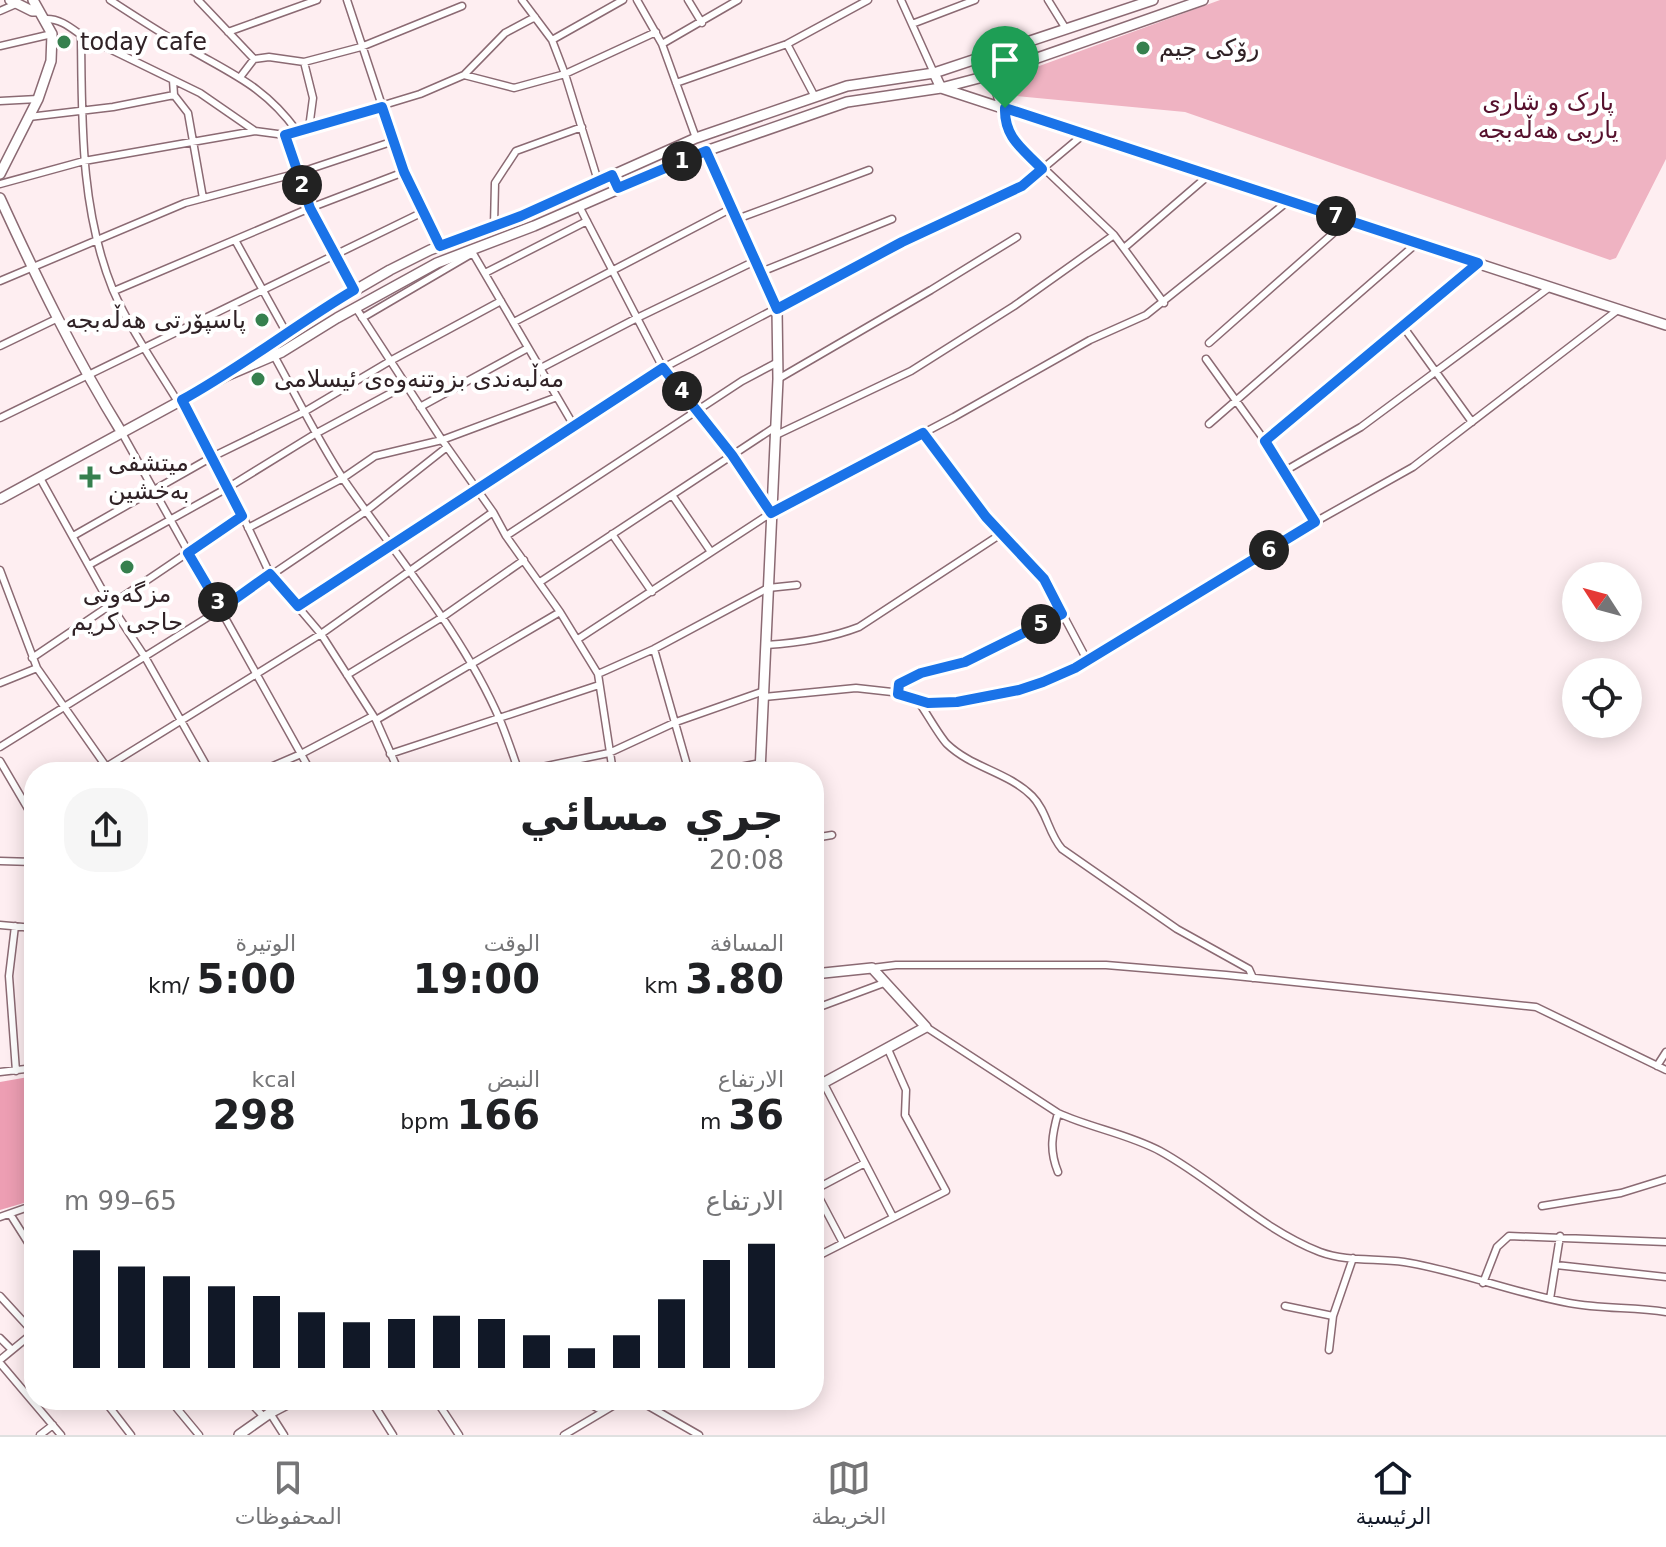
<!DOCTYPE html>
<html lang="ar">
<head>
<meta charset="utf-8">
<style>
	:root { --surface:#fff; --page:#f6f6f6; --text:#202124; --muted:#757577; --line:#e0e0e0; --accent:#111827 }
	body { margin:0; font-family:"DejaVu Sans","Noto Sans Arabic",sans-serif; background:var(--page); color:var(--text); direction:rtl; height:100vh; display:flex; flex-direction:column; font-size:30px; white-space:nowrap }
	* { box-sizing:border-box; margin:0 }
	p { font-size:26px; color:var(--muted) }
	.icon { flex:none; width:44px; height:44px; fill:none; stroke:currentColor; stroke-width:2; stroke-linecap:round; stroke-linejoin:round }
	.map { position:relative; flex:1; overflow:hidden; direction:ltr }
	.sheet { position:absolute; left:24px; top:762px; width:800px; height:648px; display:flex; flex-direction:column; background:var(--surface); border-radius:32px; box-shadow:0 4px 20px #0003; direction:rtl }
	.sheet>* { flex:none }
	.needle { width:52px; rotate:306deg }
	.tools { position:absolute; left:1562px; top:562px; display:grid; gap:16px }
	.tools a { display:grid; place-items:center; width:80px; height:80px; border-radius:50%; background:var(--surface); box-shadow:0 4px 20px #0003; font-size:40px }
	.pin { position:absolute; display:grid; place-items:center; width:68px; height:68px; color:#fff; margin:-82px -34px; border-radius:50% 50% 50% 0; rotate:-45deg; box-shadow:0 0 8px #0007 }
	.pin .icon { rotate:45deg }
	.km { position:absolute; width:40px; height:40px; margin:-20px; border-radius:50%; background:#222; color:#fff; font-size:22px; line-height:40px; text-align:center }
	.round { display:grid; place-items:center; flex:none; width:84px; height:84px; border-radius:32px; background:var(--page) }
	.head { display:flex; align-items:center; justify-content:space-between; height:136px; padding:0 40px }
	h1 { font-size:44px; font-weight:700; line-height:60px }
	.figures { display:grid; grid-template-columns:repeat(3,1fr); gap:12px; height:136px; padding:8px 40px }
	.figures div { display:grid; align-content:center }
	.figures b { font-size:40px; font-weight:700 }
	.figures small { font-size:22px; font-weight:400 }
	.figures p { font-size:22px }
	.chart { height:224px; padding:16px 40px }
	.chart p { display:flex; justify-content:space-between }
	.chart svg { width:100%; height:144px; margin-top:8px; stroke:var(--accent); stroke-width:6 }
	.tab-bar { display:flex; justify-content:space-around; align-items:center; height:112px; border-top:2px solid var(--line); background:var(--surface); font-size:22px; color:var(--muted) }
	.tab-bar a { display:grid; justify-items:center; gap:4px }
	.tab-bar .active { color:var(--accent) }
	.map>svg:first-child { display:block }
</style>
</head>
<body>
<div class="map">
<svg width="1666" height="1435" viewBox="0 0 1666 1435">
	<rect width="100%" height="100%" fill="#feeef1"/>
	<path fill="#efb3c2" d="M1220,0H1666V159L1616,258L1610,260L1185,112L1016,96L1003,90L1004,79Z"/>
	<path fill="#ed9eb3" d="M34,1076V1200L0,1210V1082Z"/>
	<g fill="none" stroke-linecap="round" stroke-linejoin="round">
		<g stroke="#8b6a73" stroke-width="9">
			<path id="street" d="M110,0C136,17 162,34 189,49C234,75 265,87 297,131
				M198,0L254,59
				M347,0L404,172L440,246
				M522,0L552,40L565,74L598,181
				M637,0L662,44L696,138
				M688,0L702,23
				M901,0L934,73
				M1048,0L1066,29
				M0,11L16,4
				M45,19C59,18 70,27 81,35L200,93L255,131
				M912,24L975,0
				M228,32L317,0
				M81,35C82,121 80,209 113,290C130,329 156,366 178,402
				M552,40L623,0
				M662,44L738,0
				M787,44L815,97
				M0,46L52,34
				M304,62L361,47L462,6
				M464,75L505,33L535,17
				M241,76L254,59L269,57L304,62L313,98L309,128
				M173,80L174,95L188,113L203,198
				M676,83L787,44L868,0
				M0,101L38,99
				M1005,108L1004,125L1012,138L1114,235L1164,303
				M29,117L113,107L174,95
				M285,135L310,208L354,290
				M0,184L84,161L192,142L255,131L285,135L420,94L464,75L514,88L565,74L656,32
				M579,206L663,368L732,455L771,513
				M737,219L869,170
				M494,226L495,183L516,151L582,127
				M235,240L286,332
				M1124,248L1209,175
				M471,250L574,426
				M761,272L892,219
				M485,273L587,221
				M0,281L185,203L298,173L394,141
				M114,291L310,208L404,172
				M356,308L442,440L493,512L506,536L560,612L598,674L613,772
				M362,318L473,253
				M514,322L732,208
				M1402,325L1472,422
				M1209,343L1347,221
				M0,346L56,319
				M272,352C296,395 317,439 344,480C397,557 463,634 500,720C507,737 513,755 519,772
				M1206,359L1265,441L1315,522
				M541,368L637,318L755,261
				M778,379L931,290L1017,237
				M182,400L229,487L270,574L321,634L376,720L399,772
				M420,407L528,348
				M0,418L423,212
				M1209,424L1417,243
				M122,433L311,772
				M923,433L986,517L1044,579L1087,660
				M774,436L911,371L1014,306L1114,235
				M1265,441L1477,264
				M1283,472L1361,427L1550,287
				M40,478L110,604L145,657L210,772
				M672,495L711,552
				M248,528L343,478L375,456L442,440L557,397
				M612,534L652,592
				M73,536L212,457L304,412L390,361L501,301
				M506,536L742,381L778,362
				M89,565L229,487L315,434L406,385
				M0,570L37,668L110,772
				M540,582L775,427
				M298,606L663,368L902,242L1022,186L1084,134
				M578,639L771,513L954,417L1090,340L1146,315L1287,202
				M766,645C798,643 828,639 859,627L1001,534
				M654,649L689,772
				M32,658L242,516
				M598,674L654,649L768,588L797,585
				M347,675L441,618L524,560
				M0,683L37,668
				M898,694L899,684L921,673L965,662L1062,614
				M764,697L856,688L892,692L928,703L957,702L1019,690L1075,668L1315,522L1413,467L1619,309
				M916,698C925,710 939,736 947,744C972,768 1008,772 1032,796C1047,811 1048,833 1062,849L1177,929L1249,969L1253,978
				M376,720L560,612
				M0,747L221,609L366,511L447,447
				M390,754L599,685
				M0,761L34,819
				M106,767L321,634L493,512
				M259,772L301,754L373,716
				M518,772L609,753L676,722L764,691
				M713,772L761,763
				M814,838L832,835
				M0,861L34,862
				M0,925L34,928
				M15,926L9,976L16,1071
				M872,968L896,965H1106L1226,975L1536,1007L1666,1070
				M814,1009L884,983
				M926,1027L1058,1113C1091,1128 1128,1134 1160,1151C1215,1181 1261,1229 1320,1252C1347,1262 1376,1258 1404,1262C1460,1271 1514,1293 1569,1303C1601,1309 1634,1307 1666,1312
				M1657,1066L1666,1052
				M0,1072L34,1068
				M823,1082L893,1217
				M1058,1172C1049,1150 1052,1135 1058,1113
				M814,1188L843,1243
				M814,1190L865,1163
				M1542,1206L1621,1193L1666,1179
				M10,1214L34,1252
				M0,1217L34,1205
				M814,1258L946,1191L905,1115L906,1090L887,1047
				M1556,1265L1666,1277
				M1483,1283L1497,1247L1509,1236L1666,1242
				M0,1296L34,1333
				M1550,1299L1560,1236
				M1285,1306L1333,1316
				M0,1338L12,1350
				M1329,1350L1333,1316L1353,1258
				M0,1360L34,1332
				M0,1363L61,1435
				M104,1400L131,1435
				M170,1400L199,1435
				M248,1400L264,1417
				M371,1400L393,1435
				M436,1400L459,1435
				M582,1400L603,1411
				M638,1400L699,1435
				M270,1413L284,1435
				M40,1435L53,1425
				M564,1435L623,1400"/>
		</g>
		<g stroke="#8b6a73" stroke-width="12">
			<path id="secondary" d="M10,0L32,11H39
				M1001,71C994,85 996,96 1005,108
				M934,73L941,88L1666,325
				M706,151L777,309L778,379L760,772
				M0,174L38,99L51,61L52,34L33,0
				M0,198C37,279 75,357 122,433
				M238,367L316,313L390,270L430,250L521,216L696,138L847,86L934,73L1153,0
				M0,499L226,376L282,352L337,318L437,263L534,226L706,151L847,102L941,88L983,77L1203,0
				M814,974L872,968L926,1027L814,1088
				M239,1435L270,1413L295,1400"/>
		</g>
		<use href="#street" stroke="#fff" stroke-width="6"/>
		<use href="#secondary" stroke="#fff" stroke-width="9"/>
	</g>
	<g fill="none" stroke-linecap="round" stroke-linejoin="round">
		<g stroke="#fff" stroke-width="16">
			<path id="route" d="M382,107L404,172L440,246L521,216L612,175L618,188L706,151L777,309L902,242L1022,186L1042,169C1023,149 1004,138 1005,108L1478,263L1265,441L1315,522L1075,668L1043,682L1019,690L957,702L928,703L898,694L899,684L921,673L965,662L1062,614L1044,579L986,517L923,433L771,513L732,455L663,368L298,606L270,574L221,609L188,553L242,516L182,400C242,367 295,325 354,290L310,208L285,135Z"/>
		</g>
		<use href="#route" stroke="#1a73e8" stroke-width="10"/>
	</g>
	<g fill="#36804e" stroke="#fff" stroke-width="3">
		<circle cx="64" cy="42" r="8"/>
		<circle cx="1143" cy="48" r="8"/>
		<circle cx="262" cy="320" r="8"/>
		<circle cx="258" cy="379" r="8"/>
		<path d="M86 465h8v8h8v8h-8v8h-8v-8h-8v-8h8z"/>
		<circle cx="127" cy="567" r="8"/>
	</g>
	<g text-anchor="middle" stroke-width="8" stroke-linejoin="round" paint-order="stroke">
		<g font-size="24" fill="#302226" stroke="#fff" text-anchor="start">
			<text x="80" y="50">today cafe</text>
			<text x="1159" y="56">رۆکی جیم</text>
			<text x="246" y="328" text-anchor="end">پاسپۆرتی هەڵەبجە</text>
			<text x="274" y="387">مەڵبەندی بزوتنەوەی ئیسلامی</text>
			<text x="108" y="471">میتشفی<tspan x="108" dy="28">بەخشین</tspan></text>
			<text x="127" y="602" text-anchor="middle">مزگە‌وتی<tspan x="127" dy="28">حاجی كریم</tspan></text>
		</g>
		<g font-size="24" fill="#56102c" stroke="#fff">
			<text x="1548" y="110">پارک و شاری<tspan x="1548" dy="28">یاریی ھەڵەبجە</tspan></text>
		</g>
	</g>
</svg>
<div class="tools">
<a><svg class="needle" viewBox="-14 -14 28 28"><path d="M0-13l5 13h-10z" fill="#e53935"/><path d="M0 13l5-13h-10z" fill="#757577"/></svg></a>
<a><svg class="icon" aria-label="locate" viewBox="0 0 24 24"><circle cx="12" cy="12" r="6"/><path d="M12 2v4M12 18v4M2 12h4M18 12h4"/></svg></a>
</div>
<div class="pin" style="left:1005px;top:108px;background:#1e9e55"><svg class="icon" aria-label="arrive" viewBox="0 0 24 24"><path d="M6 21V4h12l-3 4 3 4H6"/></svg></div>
<b class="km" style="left:682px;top:161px">1</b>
<b class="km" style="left:302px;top:185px">2</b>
<b class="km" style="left:218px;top:602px">3</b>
<b class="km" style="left:682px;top:391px">4</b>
<b class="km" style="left:1041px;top:624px">5</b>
<b class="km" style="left:1269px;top:550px">6</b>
<b class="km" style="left:1336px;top:216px">7</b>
<section class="sheet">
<div class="head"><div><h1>جري مسائي</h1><p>20:08</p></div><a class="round"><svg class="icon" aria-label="share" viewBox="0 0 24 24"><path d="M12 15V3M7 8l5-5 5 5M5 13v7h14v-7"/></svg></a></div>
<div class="figures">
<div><p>المسافة</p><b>3.80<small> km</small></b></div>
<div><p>الوقت</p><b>19:00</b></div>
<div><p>الوتيرة</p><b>5:00<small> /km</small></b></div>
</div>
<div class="figures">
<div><p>الارتفاع</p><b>36<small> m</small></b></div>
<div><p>النبض</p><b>166<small> bpm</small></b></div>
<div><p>kcal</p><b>298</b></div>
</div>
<div class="chart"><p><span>الارتفاع</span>65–99 m</p>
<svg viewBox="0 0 160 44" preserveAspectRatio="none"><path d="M5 44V8M15 44V13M25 44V16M35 44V19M45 44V22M55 44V27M65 44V30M75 44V29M85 44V28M95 44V29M105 44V34M115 44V38M125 44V34M135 44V23M145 44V11M155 44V6"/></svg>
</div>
</section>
</div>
<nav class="tab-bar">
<a class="active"><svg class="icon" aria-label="home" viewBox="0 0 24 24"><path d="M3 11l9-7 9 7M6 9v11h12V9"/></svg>الرئيسية</a>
<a><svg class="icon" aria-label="map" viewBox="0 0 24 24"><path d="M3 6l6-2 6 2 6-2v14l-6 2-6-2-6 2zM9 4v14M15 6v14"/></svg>الخريطة</a>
<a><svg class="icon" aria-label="saved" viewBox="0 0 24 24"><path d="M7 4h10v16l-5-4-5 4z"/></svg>المحفوظات</a>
</nav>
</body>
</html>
